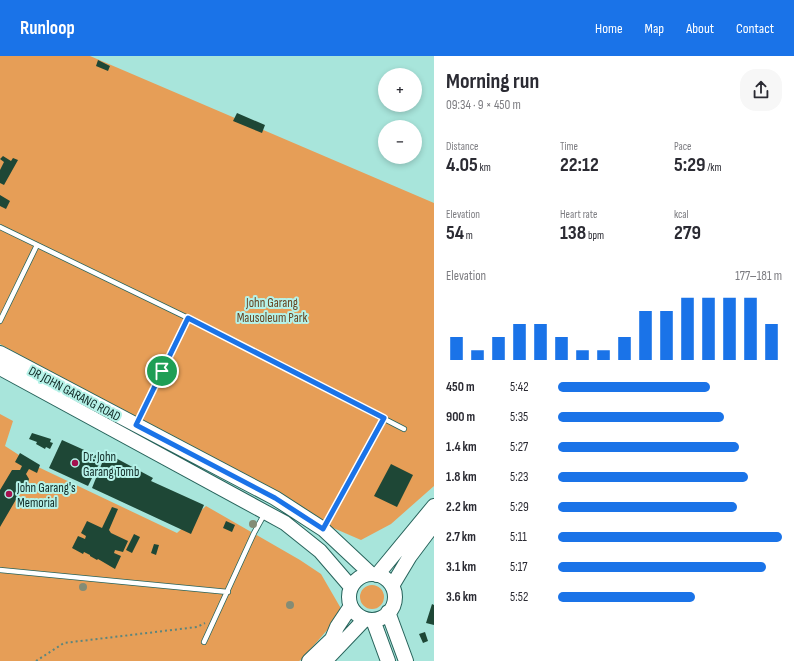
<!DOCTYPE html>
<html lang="en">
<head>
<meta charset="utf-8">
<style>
	:root { --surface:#fff; --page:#f7f7f7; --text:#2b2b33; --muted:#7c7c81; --accent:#1a73e8 }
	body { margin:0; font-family:"Sofia Sans Condensed",sans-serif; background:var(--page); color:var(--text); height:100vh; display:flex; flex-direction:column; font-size:15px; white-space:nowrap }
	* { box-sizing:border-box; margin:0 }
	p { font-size:13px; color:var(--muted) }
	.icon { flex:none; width:22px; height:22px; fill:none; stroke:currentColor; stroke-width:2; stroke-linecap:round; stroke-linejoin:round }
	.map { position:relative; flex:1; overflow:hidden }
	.sheet { display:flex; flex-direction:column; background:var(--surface); width:360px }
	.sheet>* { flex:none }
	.tools { position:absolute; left:378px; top:12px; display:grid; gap:8px }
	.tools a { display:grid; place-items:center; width:44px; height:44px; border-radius:50%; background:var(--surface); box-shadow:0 2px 6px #0003; font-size:20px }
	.pin { position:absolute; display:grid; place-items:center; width:34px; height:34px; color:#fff; margin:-17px; border:2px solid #fff; border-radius:50%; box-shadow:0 1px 4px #0007 }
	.round { display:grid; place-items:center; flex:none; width:42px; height:42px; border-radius:16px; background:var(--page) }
	.overview { display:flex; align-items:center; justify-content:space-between; height:68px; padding:0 12px }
	h1 { font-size:22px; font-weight:700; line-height:30px }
	.metrics { display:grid; grid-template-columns:repeat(3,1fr); gap:6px; height:68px; padding:4px 12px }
	.metrics div { display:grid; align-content:center }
	.metrics b { font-size:20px; font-weight:700 }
	.metrics small { font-size:11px; font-weight:400 }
	.metrics p { font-size:11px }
	.chart { height:112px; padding:8px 12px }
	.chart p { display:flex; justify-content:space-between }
	.chart svg { width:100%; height:72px; margin-top:4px; stroke:var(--accent); stroke-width:6 }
	ul { padding:0 12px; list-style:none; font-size:13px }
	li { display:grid; grid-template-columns:64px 48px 1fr; align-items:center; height:30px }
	li i { height:10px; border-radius:5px; background:var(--accent) }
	header { display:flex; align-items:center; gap:24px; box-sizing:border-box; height:56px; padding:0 20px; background:var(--accent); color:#fff }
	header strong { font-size:19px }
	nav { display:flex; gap:22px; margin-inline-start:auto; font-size:14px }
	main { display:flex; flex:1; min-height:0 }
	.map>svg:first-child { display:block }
</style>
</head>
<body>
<header>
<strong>Runloop</strong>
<nav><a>Home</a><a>Map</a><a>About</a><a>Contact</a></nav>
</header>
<main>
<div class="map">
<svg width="434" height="605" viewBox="0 0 434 605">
	<rect width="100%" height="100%" fill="#a8e5db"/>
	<path fill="#e69e57" d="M0,0H90L434,147V430L391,468L361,484L331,471L0,288Z
		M0,358L13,365L5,390L36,410L177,477L206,450L300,504L321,518L343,556L301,604L299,605H0Z
		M360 541a12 12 0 1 1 24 0a12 12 0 1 1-24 0Z"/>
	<path fill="#1e4736" d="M98,4L110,10L108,15L96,10Z
		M237,57L265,69L262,77L233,65Z
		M3,100L11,105L13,102L18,104L4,129L0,127V114L4,106L0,103Z
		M0,139L10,145L6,153L0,150Z
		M32,377L51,383L50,386L53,387L50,393L46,391L45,393L36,388L37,386L29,383Z
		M62,384L102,402L88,430L49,412Z
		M20,397L40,409L37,417L29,413L26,418L29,423L26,434L21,435L0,471V434L12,414H20L22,410L15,406Z
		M110,399L153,422L151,425L204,449L191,478L92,432L104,402L107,403Z
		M391,408L413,419L397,451L374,440Z
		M112,451L118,453L109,474L111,477L128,485L123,496L115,494L114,497L121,500L115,513L98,503L97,504L90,500V499L84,496L83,498L72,492L78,480L85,483L86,480L81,477L87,465L102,472Z
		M226,465L235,469L232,476L223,472Z
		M134,478L140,481L132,497L126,494Z
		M154,488L159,489L156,499L151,497Z
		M432,548L434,549V569L426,567Z
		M425,576L428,585L423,587L419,578Z"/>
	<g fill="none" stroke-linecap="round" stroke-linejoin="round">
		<g stroke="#27635b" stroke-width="6">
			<path id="lane" d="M0,171L188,262L404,373
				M0,265L37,189
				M324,472L384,363
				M0,514L228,536
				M204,586L254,477L265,457"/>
		</g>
		<g stroke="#27635b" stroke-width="16">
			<path id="primary" d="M0,297L275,442L323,473L371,518
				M0,312L285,467L320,495L351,531
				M349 541a23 23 0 1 1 46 0a23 23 0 1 1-46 0Z
				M377,519L434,450
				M392,530L410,500L434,468
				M388,556L406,605
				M373,564L388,605
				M309,605L332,583L337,571L351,550
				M325,605L365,563"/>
		</g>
		<path stroke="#5a857e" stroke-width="2" stroke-dasharray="2 3" stroke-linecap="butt" d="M141,359L186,267
			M36,605L64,587L197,571L205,567"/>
		<use href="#lane" stroke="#fff" stroke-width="4.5"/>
		<use href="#primary" stroke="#fff" stroke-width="14"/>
	</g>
	<g fill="#848c75">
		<circle cx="253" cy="468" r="4"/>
		<circle cx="83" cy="531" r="4"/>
		<circle cx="290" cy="549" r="4"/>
	</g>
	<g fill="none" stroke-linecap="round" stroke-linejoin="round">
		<g stroke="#fff" stroke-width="8">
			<path id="route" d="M188,262L384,362L323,473L275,442L136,369Z"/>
		</g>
		<use href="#route" stroke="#1a73e8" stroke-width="5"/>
	</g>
	<g fill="#a4104f" stroke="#b5f2e8" stroke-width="1.5">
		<circle cx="75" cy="407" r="4"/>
		<circle cx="9" cy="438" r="4"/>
	</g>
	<g text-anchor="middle" stroke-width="4" stroke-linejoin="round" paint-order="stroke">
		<g font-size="13" fill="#664321" stroke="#b5f2e8">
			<text x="272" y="251">John Garang<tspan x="272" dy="15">Mausoleum Park</tspan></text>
		</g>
		<g font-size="13" fill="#0f2824" stroke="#b5f2e8">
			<text transform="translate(75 337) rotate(28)" y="5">DR JOHN GARANG ROAD</text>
		</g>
		<g font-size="13" fill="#0f2824" stroke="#b5f2e8" text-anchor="start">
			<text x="83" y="405">Dr. John<tspan x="83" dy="15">Garang Tomb</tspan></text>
			<text x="17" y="436">John Garang's<tspan x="17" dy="15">Memorial</tspan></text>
		</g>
	</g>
</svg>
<div class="tools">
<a>+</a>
<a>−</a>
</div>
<div class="pin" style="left:162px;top:315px;background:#1e9e55"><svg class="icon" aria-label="arrive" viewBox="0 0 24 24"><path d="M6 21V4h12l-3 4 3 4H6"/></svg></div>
</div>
<section class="sheet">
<div class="overview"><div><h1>Morning run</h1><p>09:34 · 9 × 450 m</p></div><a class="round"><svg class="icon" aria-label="share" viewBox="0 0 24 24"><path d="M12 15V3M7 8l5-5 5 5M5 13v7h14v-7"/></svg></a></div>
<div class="metrics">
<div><p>Distance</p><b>4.05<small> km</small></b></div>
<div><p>Time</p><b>22:12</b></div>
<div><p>Pace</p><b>5:29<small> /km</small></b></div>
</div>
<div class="metrics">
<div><p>Elevation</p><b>54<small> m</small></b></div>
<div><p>Heart rate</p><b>138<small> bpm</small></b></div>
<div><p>kcal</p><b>279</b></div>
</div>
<div class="chart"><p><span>Elevation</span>177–181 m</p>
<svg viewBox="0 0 160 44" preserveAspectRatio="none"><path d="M5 44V30M15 44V38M25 44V30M35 44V22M45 44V22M55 44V30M65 44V38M75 44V38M85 44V30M95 44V14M105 44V14M115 44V6M125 44V6M135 44V6M145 44V6M155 44V22"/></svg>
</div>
<ul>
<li><b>450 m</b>5:42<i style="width:68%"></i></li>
<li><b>900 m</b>5:35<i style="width:74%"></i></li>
<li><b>1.4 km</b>5:27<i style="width:81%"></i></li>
<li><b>1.8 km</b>5:23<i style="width:85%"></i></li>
<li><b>2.2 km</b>5:29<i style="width:80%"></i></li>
<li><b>2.7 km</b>5:11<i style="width:100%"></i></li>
<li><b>3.1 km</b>5:17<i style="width:93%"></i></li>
<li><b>3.6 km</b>5:52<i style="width:61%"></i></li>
</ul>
</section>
</main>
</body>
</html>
